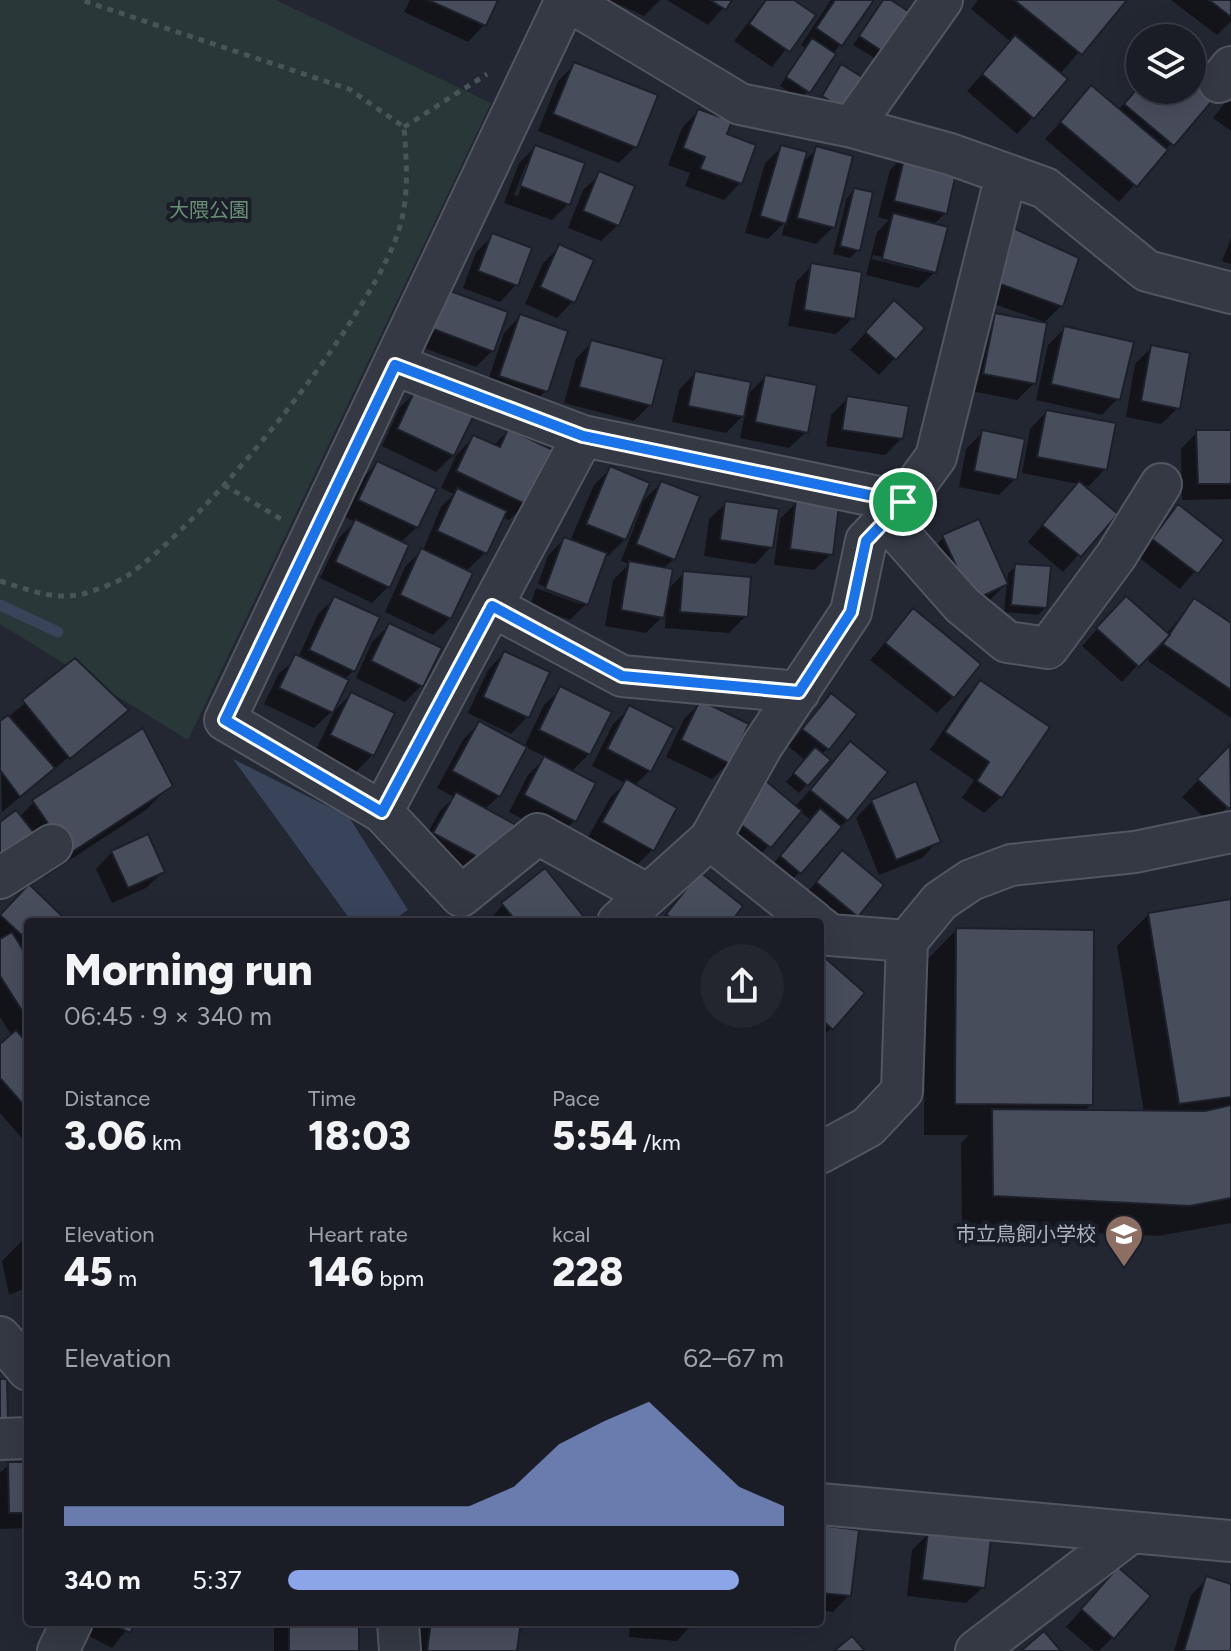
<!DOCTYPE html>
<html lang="en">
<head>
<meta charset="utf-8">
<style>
	:root { --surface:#1a1d26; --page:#23262e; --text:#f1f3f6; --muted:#9fa2a7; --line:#383b43; --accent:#8ca5e8 }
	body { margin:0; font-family:Figtree,"Noto Sans JP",sans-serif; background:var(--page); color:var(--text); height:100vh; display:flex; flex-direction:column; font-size:30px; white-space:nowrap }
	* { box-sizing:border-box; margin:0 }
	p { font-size:26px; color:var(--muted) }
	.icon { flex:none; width:44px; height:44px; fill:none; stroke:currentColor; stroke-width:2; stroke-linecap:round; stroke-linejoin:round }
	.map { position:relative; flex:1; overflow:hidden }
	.panel { position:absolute; left:24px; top:918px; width:800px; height:708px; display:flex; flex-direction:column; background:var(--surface); border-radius:8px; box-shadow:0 8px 32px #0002,0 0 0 2px var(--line) }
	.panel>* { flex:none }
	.controls { position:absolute; left:1126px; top:24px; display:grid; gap:16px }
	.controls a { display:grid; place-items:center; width:80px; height:80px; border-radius:50%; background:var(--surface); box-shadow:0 8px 32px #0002,0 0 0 2px var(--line); font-size:40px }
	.pin { position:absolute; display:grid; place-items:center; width:68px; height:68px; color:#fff; margin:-34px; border:4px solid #fff; border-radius:50%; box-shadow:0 2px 8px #0007 }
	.round { display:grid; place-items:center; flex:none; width:84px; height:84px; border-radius:42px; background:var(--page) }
	.summary { display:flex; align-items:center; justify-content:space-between; height:136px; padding:0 40px }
	h1 { font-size:44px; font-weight:800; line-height:60px }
	.figures { display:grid; grid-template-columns:repeat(3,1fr); gap:12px; height:136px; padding:8px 40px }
	.figures div { display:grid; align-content:center }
	.figures b { font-size:40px; font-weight:800 }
	.figures small { font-size:22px; font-weight:400 }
	.figures p { font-size:22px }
	.chart { height:224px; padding:16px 40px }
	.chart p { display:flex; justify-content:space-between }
	.chart svg { width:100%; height:144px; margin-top:8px; fill:var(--accent); opacity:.7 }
	ul { padding:0 40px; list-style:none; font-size:26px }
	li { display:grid; grid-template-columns:128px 96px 1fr; align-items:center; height:60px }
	li i { height:20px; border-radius:10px; background:var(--accent) }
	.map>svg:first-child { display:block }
</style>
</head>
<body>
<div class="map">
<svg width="1231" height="1651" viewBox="0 0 1231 1651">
	<rect width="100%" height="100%" fill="#222732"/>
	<path fill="#293739" d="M0,0H276L491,103L188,740L0,624Z"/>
	<path fill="#39435a" d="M233,759L349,817L408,910L390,922H352Z"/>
	<path fill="#0007" fill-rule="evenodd" d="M410,0H496L484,25L468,42L404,12Z
		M609,0H660L644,16Z
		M667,0H730L708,25Z
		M765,0H791L813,15L772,67L734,41Z
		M831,0H871L801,100L780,86L805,48L801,45Z
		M884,0L908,14L876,59L853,45Z
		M978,0H1124L1059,75L1033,117L1017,134L967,91L1011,42L971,9Z
		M1171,0H1231V21L1217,35Z
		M574,65L635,147L619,163L538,131L558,81Z
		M1140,86V90H1165L1172,96L1178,90L1215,94L1119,202L1045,139L1091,88L1118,110Z
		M1231,95V131L1213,118Z
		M698,111L740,183L724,200L685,186L690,173L668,165L682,128Z
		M535,147L568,204L552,220L504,203L519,163ZM526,164H530L518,196L514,195Z
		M782,147L801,164L817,149L833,227L816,244L782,235L785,222L768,239L745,233L765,163Z
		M906,153L945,213L933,225L935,272L918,288L866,275L877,232L889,220L878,217L890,170ZM873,255L926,268V272L872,259Z
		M600,174L618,225L601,241L568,228L583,190Z
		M854,190L858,250L850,258L833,254L847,198Z
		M493,236L516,285L500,302L463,288L476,252Z
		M1231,238V264L1222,261Z
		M995,246L1061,306L1045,322L980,299Z
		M560,247L573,301L557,318L525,304L543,263Z
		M812,265L853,318L836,334L788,326L796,282Z
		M426,307L492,351L476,367L413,344Z
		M995,315L1034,383L1017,400L967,390L979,332Z
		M520,316L546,391L529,407L484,392L504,333Z
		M878,319L923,328L879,375L850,350Z
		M1065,328L1118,398L1102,415L1036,400L1048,345Z
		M592,342L650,405L634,421L564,403L576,359Z
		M1151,348L1178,408L1161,424L1126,417L1135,364Z
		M695,373L746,396L765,377L806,432L789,448L740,438L745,414L726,433L672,422L679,390Z
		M417,391L453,455L436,472L382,446L400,407Z
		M847,399L902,438L885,455L826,446L831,415Z
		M1046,412L1105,469L1089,486L1022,473L1030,429Z
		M508,431L525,504L509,520L502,517L485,553L466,571L450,618L433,635L385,612L405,567L424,548L441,507L454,494L441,488L457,454L474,437L493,446Z
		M983,432L1015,479L999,495L959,487L966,449Z
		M1197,432H1231V499L1182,500L1181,449Z
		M377,463L417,527L400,543L388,587L372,603L320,578L339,538L355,522L343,516L361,480Z
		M610,469L638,506L661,483L674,559L663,569L667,590L684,573L746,616L729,633L665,628L666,613L646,633L605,626L613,580L629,564L621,561L641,509L638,507L625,539L608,556L604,554L586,604L570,620L530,606L536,588L580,604V600L538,584L548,556L564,539L570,541L594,485Z
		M1063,500L1115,514L1063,572L1028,542Z
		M797,502L831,554L814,570L774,565L780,519Z
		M726,503L771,547L755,564L704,556L709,519Z
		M1178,507L1221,540L1180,589L1137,556Z
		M944,537L1006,584L990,600L955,616L927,554Z
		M1016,566L1046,607L1038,615L1004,612L1008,573Z
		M335,598L353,671L344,680L331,712L314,728L264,704L279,673L298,658L318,614Z
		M1194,601L1231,625V718L1148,661L1152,650L1122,682L1082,646L1110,615L1166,634Z
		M913,611L953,697L937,713L870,660Z
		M389,625L422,685L405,702L356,678L372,642Z
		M504,653L527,717L511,734L468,713L488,670Z
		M75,661L126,710L2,812L0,724Z
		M980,682L1001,797L984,813L962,798L974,780L930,750L964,699Z
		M561,689L589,754L571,772L574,821L558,837L509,812L528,775L546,757L525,747L499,796L484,810L478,882L418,850L440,811L454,797L437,788L463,740L479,723L524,747L544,705Z
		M351,694L393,714L372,755L356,772L315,752L335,710Z
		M831,696L827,749L821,755L828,760L799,793L786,782L805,760L788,746Z
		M701,702L729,763L712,779L666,757L684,719Z
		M630,708L650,770L634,786L675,809L652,850L636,866L587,839L610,798L625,783L592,766L613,724Z
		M850,744L847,820L784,889L765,873L811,820L799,811L753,863L719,836L766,784L794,808Z
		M1230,748L1231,804L1211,824L1182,797Z
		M170,785L146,810L44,877L24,849L0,824L19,817L34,802Z
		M872,801L938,841L922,858L879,875L856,818Z
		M112,852L163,872L146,888L112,903L96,869Z
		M842,853L857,915L840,931L801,899Z
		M701,874L728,922H659L684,891Z
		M29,887L62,919L28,922L26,1143L0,1113V1046L12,1036L0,1017V916Z
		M1231,902V1223L1158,1236L962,1227L961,1143L969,1135H924L925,962L956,930L1091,1104L1084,1112H1144L1117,946L1149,914Z
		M503,904L585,922H488Z
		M820,962L831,1028L820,1039Z
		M28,1235V1287L9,1295L2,1261Z
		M9,1464H28V1524L24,1528L0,1529V1473Z
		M820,1527L849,1595L833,1612L820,1610Z
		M929,1533L983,1587L966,1603L907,1596L912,1550Z
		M1118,1569L1113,1637L1099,1651H1094L1066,1627Z
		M1207,1579L1231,1586V1651H1174L1191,1595Z
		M91,1622H133L112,1648L85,1634Z
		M274,1622H357V1651H274Z
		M411,1622H519L515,1651H407Z
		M630,1622H694L677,1641L629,1637Z"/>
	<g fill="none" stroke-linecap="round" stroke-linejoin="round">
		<path stroke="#39435a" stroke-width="11" d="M0,605L58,632"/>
	</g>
	<path fill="#484d5c" stroke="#1c202a" stroke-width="2" d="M428,0H498L486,26Z
		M710,0H732L726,10Z
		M766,0H794L816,15L790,52L749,24Z
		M835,0H874L842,46L816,28Z
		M883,0H891L911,13L885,53L859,36Z
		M1014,0H1127L1082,55Z
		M1209,0H1231V17Z
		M1015,35L1068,79L1034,119L982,74Z
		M812,38L836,54L810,93L786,77Z
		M574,62L658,95L637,148L553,114Z
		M841,64L867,80L849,112L822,96Z
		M1192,73L1218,94L1174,146L1124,104L1140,85V90H1168L1174,95L1178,90H1192Z
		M1091,85L1168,150L1137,187L1060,122Z
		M698,109L732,121L727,134L756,145L742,184L700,169L705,157L683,148Z
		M535,145L585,163L570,205L520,186Z
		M781,145L807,152L786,224L760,216Z
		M816,146L853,156L835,228L797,218Z
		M906,151L958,164L947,214L894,201Z
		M599,171L635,186L619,226L583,211Z
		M854,188L873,192L860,251L840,246Z
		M893,213L948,227L936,273L882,259Z
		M1011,227L1079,258L1063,307L995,282Z
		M492,233L532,248L518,286L478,271Z
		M559,244L594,260L575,303L540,287Z
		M811,263L862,272L855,319L804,310Z
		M442,288L508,312L494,352L428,327Z
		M894,300L925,328L896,360L865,332Z
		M995,313L1047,323L1036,384L983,374Z
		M520,314L568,331L548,392L499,376Z
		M1064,326L1134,342L1120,400L1051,384Z
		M591,340L664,359L652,406L579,387Z
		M1151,345L1190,353L1180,409L1141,401Z
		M695,371L751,382L744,417L688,406Z
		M765,375L817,385L808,433L755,422Z
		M416,388L474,415L454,456L397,429Z
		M847,396L909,406L903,439L842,430Z
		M1046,410L1116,423L1107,470L1037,457Z
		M508,429L553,450L527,505L456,471L473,435L500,447Z
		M982,430L1025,439L1017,480L974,471Z
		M1196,430H1231V484H1198Z
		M377,461L437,489L418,528L358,500Z
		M610,466L650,483L626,540L586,524Z
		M661,481L700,496L675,560L636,544Z
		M1079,481L1118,514L1081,557L1042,525Z
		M457,488L507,511L487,554L437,531Z
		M796,500L839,506L833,555L790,549Z
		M725,501L779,509L773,548L720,540Z
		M1178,504L1224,540L1198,574L1152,539Z
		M355,519L409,545L390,588L335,562Z
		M979,519L1008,584L972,601L942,535Z
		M564,537L607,553L588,605L545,589Z
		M421,548L473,573L451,619L400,595Z
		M629,561L673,569L664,618L621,610Z
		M1015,564L1051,566L1047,608L1011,605Z
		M683,571L751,577L748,617L680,612Z
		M334,596L380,617L355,672L309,650Z
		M1126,596L1170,635L1139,667L1096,628Z
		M1194,598L1231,623V690L1163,644Z
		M913,608L981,664L954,698L885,643Z
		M389,623L442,648L423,687L371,661Z
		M504,651L550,672L529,718L483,697Z
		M295,654L349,680L333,713L279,688Z
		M75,658L129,710L70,759L22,700Z
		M980,680L1050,727L1002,798L977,781L989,762L945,732Z
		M560,686L612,712L590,755L539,730Z
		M351,692L395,713L374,756L330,735Z
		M831,693L857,714L829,750L802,729Z
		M700,700L749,724L730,764L681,740Z
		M629,705L674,728L651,772L607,749Z
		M8,715L55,768L20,797L0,770V721Z
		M479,721L527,747L500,797L452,771Z
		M143,728L173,786L69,854L32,800Z
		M850,741L888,772L848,821L810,790Z
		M1230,745L1231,807L1229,809L1197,779Z
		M815,747L831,760L808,786L793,773Z
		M544,756L596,783L576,822L524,795Z
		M626,779L677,808L654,851L602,822Z
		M766,781L802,811L771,848L734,819Z
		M916,781L941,842L896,860L871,800Z
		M456,792L518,826L496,867L433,833Z
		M820,808L842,827L801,874L780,856Z
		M16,810L38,838L0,866V822Z
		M148,834L165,872L128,888L111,851Z
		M842,850L884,885L858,917L816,882Z
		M545,868L588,922H517L501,903Z
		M700,872L743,906L731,922H676L666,914Z
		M29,884L65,919L28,922V941L0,915Z
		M1231,899V1097L1179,1104L1148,913Z
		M956,928L1094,930L1093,1105L955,1104Z
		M12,932L28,958V1020L0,976V939Z
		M823,956L865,993L833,1030L820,1018V960Z
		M16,1030L28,1044V1110L0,1078V1044Z
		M1231,1105V1198L1190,1206L993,1196L992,1109L1205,1111Z
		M0,1379H7L8,1420H0Z
		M8,1462H28V1513H9Z
		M820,1525L859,1530L851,1596L820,1593Z
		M928,1531L991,1539L985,1588L922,1580Z
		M1118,1567L1151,1596L1114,1639L1081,1609Z
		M1206,1576L1231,1584V1651H1184Z
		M109,1622H136L130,1633Z
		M289,1622H359V1651H289Z
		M431,1622H521L517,1651H427Z
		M1044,1631L1061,1651H1021Z
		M852,1636L865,1651H834Z"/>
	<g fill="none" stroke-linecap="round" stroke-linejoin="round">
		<g stroke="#525661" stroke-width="44">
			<path id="minor" d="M566,0L225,720L382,812L461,896L538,834L648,895
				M567,0L740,104L852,127L950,154L1045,188L1147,271L1231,293
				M1219,82L1231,67
				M852,127L942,0
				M395,365L583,436L903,502
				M886,519L962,605L1007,642L1048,648L1116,556L1161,484
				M492,606L622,676L799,692
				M382,812L583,436
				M710,839L814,922
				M0,878L52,845
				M618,922L710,839L762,746L851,612L866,541L903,502L936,457L1006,175
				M820,927L830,935L907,941
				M820,1153L868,1127L902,1091L907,941L940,901L971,880L1011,865L1135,852L1231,832
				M0,1337L28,1370
				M0,1439L28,1438
				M820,1504L1231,1541
				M398,1622L400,1651
				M58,1651L72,1622
				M976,1651L1130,1533"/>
		</g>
		<path stroke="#485458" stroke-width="5" stroke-dasharray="6 6" stroke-linecap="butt" d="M404,127L487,74
			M224,485L281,519
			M0,581C27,589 54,601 83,594C96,590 116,583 127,576C209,519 358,333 395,241C410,203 407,167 404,127L349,89L81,0"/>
		<use href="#minor" stroke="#343943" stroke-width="40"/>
	</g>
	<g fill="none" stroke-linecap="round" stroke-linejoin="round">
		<g stroke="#fff" stroke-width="16">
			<path id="route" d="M395,365L583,436L903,502L866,541L851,612L799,692L622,676L492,606L382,812L225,720Z"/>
		</g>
		<use href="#route" stroke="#1a73e8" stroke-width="10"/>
	</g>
	<defs>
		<g id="school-pin" transform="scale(2)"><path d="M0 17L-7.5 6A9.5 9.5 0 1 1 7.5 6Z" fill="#8d6e63" stroke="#1a1e28"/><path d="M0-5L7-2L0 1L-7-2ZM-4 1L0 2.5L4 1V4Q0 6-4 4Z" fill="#fff"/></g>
	</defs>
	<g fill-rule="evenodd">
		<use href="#school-pin" x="1124" y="1234"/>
	</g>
	<g text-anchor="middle" stroke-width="8" stroke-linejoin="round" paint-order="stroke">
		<g font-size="20" fill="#6a8d76" stroke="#1a1e28">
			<text x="209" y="217">大隈公園</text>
		</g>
		<g font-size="20" fill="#afb3c0" stroke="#1a1e28" text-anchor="end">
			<text x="1096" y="1241">市立鳥飼小学校</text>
		</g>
	</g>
</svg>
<div class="controls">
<a><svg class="icon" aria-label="layers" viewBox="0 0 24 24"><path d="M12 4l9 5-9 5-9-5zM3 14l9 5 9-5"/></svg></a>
</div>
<div class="pin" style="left:903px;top:502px;background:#1e9e55"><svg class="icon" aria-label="arrive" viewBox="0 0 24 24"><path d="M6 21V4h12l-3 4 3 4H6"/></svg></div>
<section class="panel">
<div class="summary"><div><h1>Morning run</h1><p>06:45 · 9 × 340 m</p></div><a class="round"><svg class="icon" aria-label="share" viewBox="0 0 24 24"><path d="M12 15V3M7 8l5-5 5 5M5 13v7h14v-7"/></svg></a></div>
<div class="figures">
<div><p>Distance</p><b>3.06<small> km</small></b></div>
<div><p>Time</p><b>18:03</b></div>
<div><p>Pace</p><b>5:54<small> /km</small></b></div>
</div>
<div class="figures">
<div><p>Elevation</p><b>45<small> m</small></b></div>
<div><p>Heart rate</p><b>146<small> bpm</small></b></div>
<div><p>kcal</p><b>228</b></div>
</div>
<div class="chart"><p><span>Elevation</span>62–67 m</p>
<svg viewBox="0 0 160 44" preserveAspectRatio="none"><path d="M0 44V38L10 38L20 38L30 38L40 38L50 38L60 38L70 38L80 38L90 38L100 32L110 19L120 12L130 6L140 19L150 32L160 38V44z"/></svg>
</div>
<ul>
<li><b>340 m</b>5:37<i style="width:91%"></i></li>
</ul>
</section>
</div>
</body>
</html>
